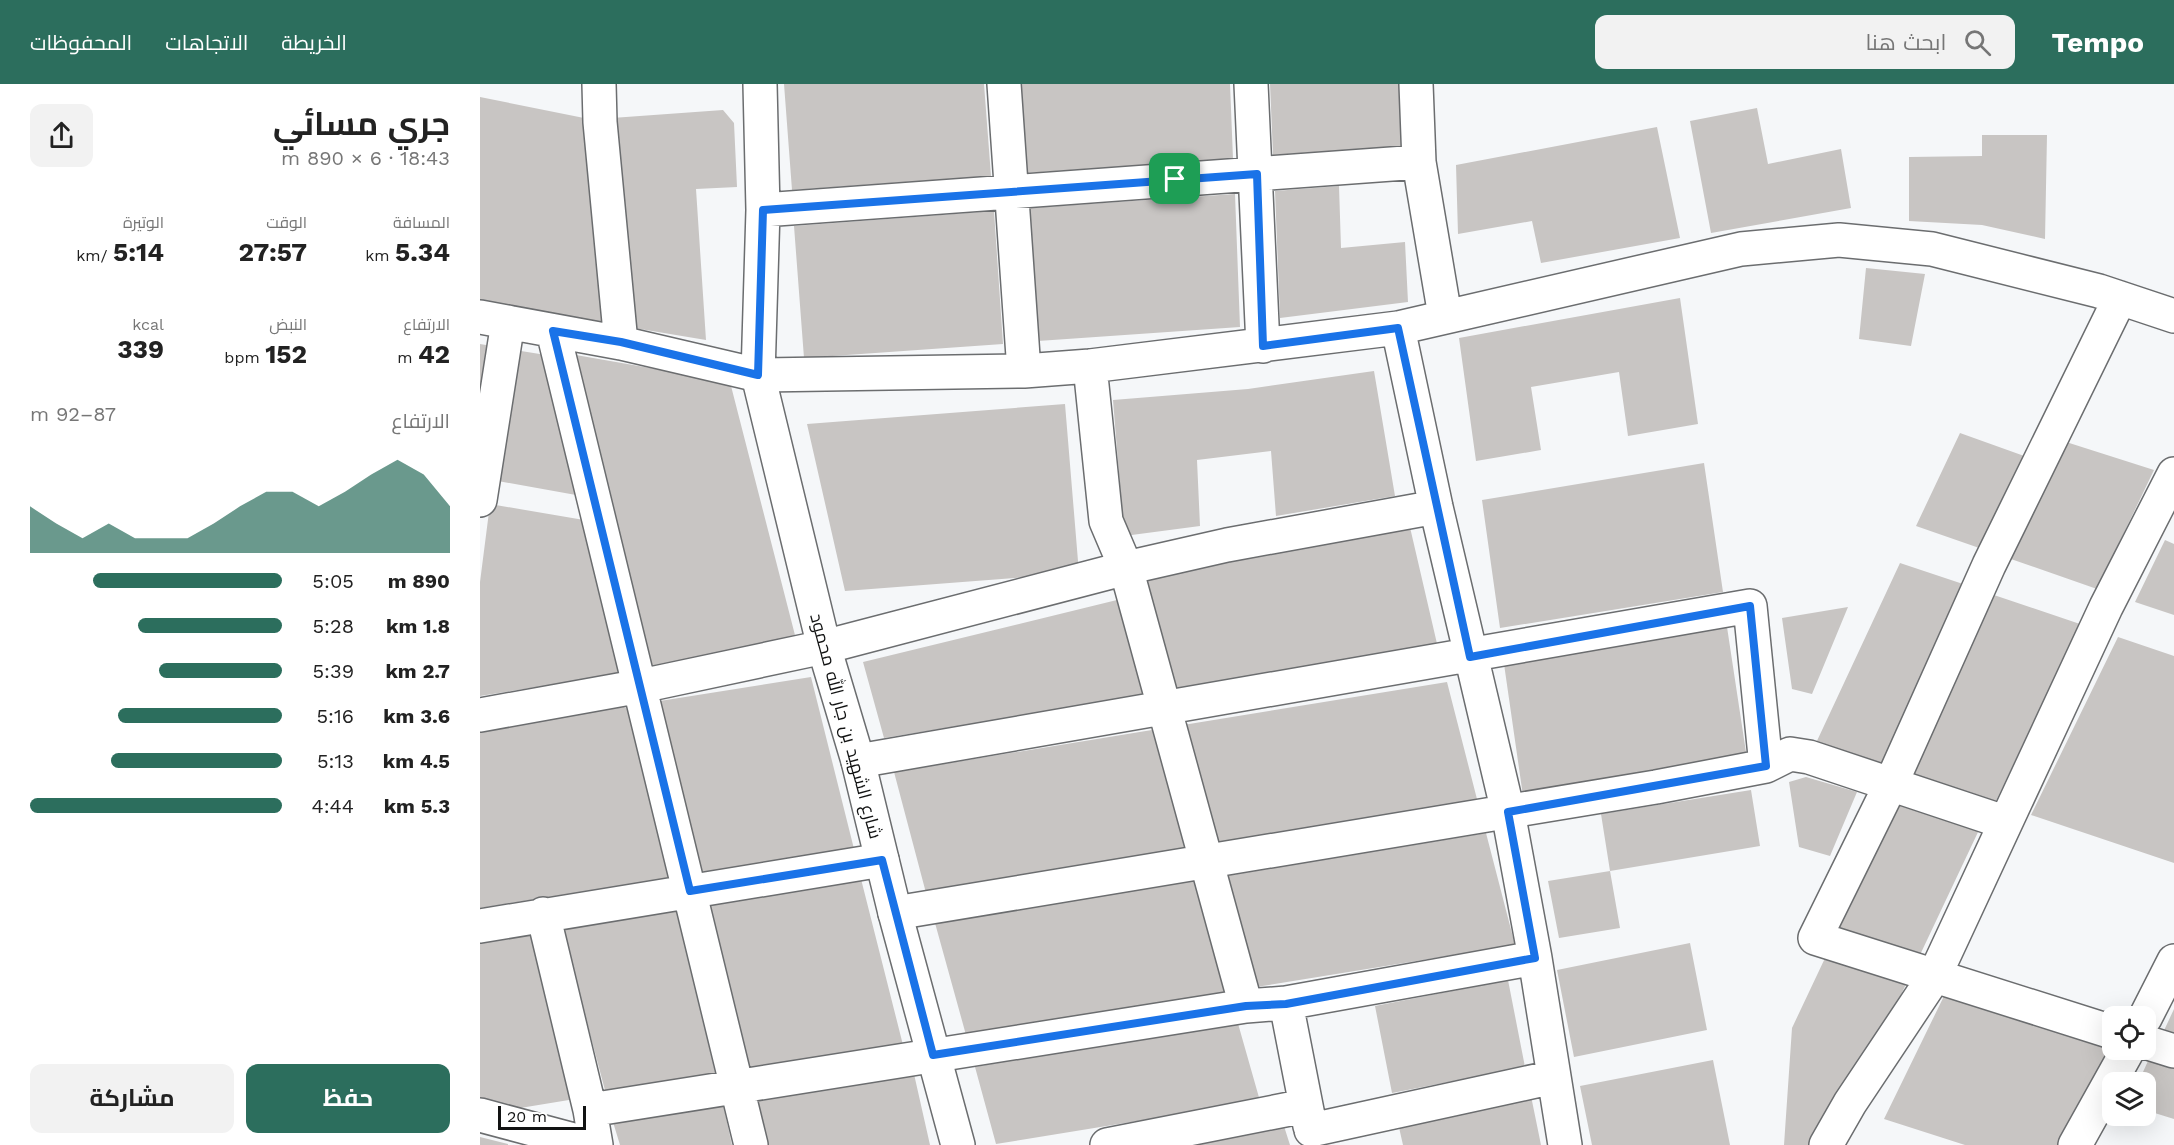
<!DOCTYPE html>
<html lang="ar">
<head>
<meta charset="utf-8">
<style>
	:root { --surface:#fff; --page:#f2f2f2; --text:#222; --muted:#767676; --accent:#2c6e5d }
	body { margin:0; font-family:"Work Sans",Cairo,sans-serif; background:var(--page); color:var(--text); direction:rtl; height:100vh; display:flex; flex-direction:column; font-size:22px; white-space:nowrap }
	* { box-sizing:border-box; margin:0 }
	p { font-size:20px; color:var(--muted) }
	.icon { flex:none; width:33px; height:33px; fill:none; stroke:currentColor; stroke-width:2; stroke-linecap:round; stroke-linejoin:round }
	.map { position:relative; flex:1; overflow:hidden; direction:ltr }
	.sheet { display:flex; flex-direction:column; background:var(--surface); width:480px }
	.sheet>* { flex:none }
	.controls { position:absolute; left:1622px; top:922px; display:grid; gap:12px }
	.controls a { display:grid; place-items:center; width:54px; height:54px; border-radius:12px; background:var(--surface); box-shadow:0 6px 24px #0002; font-size:30px }
	.scale { position:absolute; left:18px; bottom:15px; width:88px; box-sizing:border-box; padding-left:6px; border:3px solid #121313; border-top:0; font-size:16px; line-height:21px; white-space:nowrap; color:#121313; -webkit-text-stroke:4px #fff; paint-order:stroke }
	.pin { position:absolute; display:grid; place-items:center; width:51px; height:51px; color:#fff; margin:-26px; border-radius:12px; box-shadow:0 3px 9px #0006 }
	.round { display:grid; place-items:center; flex:none; width:63px; height:63px; border-radius:12px; background:var(--page) }
	.head { display:flex; align-items:center; justify-content:space-between; height:102px; padding:0 30px }
	h1 { font-size:33px; font-weight:700; line-height:45px }
	.figures { display:grid; grid-template-columns:repeat(3,1fr); gap:9px; height:102px; padding:6px 30px }
	.figures div { display:grid; align-content:center }
	.figures b { font-size:26px; font-weight:700 }
	.figures small { font-size:16px; font-weight:400 }
	.figures p { font-size:16px }
	.chart { height:168px; padding:12px 30px }
	.chart p { display:flex; justify-content:space-between }
	.chart svg { width:100%; height:108px; margin-top:6px; fill:var(--accent); opacity:.7 }
	.button { display:flex; gap:12px; margin-top:auto; padding:12px 30px }
	.button a { flex:1; height:69px; border-radius:12px; background:var(--accent); color:#fff; font-size:24px; font-weight:700; line-height:69px; text-align:center }
	.button a+a { background:var(--page); color:var(--text) }
	ul { padding:0 30px; list-style:none; font-size:20px }
	li { display:grid; grid-template-columns:96px 72px 1fr; align-items:center; height:45px }
	li i { height:15px; border-radius:8px; background:var(--accent) }
	header { display:flex; align-items:center; gap:36px; box-sizing:border-box; height:84px; padding:0 30px; background:var(--accent); color:#fff }
	header strong { font-size:28px }
	nav { display:flex; gap:33px; margin-inline-start:auto; font-size:21px }
	.search { width:420px; height:54px; background:var(--page); display:flex; align-items:center; gap:15px; box-sizing:border-box; padding:0 21px; border-radius:12px; color:var(--muted); font-size:22px }
	main { display:flex; flex:1; min-height:0 }
	.map>svg:first-child { display:block }
</style>
</head>
<body>
<header>
<strong>Tempo</strong>
<div class="search"><svg class="icon" aria-label="search" viewBox="0 0 24 24"><circle cx="10" cy="10" r="6"/><path d="M15 15l6 6"/></svg>ابحث هنا</div>
<nav><a>الخريطة</a><a>الاتجاهات</a><a>المحفوظات</a></nav>
</header>
<main>
<div class="map">
<svg width="1694" height="1061" viewBox="0 0 1694 1061">
	<rect width="100%" height="100%" fill="#f5f7f9"/>
	<path fill="#c8c5c3" d="M304,0H504L511,92L312,106Z
		M540,0H750L753,75L546,89Z
		M790,0H919L922,62L793,71Z
		M0,13L109,35L126,240L0,218Z
		M1277,24L1288,80L1361,65L1371,124L1231,149L1210,37Z
		M243,26L254,39L257,103L216,105L226,256L154,244L132,34Z
		M1177,43L1200,154L1061,179L1052,137L978,150L976,81Z
		M1502,51H1567L1565,155L1502,141L1429,137V73L1502,72Z
		M859,102L861,164L925,158L928,218L800,234L795,107Z
		M755,110L760,243L558,257L549,124Z
		M514,127L523,260L324,274L314,142Z
		M1386,184L1445,190L1431,262L1379,255Z
		M1200,214L1218,340L1148,352L1139,288L1051,303L1061,366L996,377L979,254Z
		M0,260L12,262L0,330Z
		M41,267L66,271L96,411L18,397Z
		M96,271L250,298L317,559L172,584Z
		M894,287L915,412L796,432L791,367L717,376L720,442L644,452L633,316L768,305Z
		M585,320L599,489L365,507L327,340Z
		M1480,349L1547,373L1505,466L1436,442Z
		M1583,357L1674,386L1617,505L1528,474Z
		M1224,379L1243,508L1020,544L1002,416Z
		M10,420L104,436L140,590L0,612V498Z
		M929,439L958,564L693,607L662,492Z
		M1685,456L1694,460V531L1655,518Z
		M1420,479L1489,502L1407,683L1336,659Z
		M1511,510L1600,540L1515,719L1427,690Z
		M641,515L668,611L404,654L383,578Z
		M1368,523L1332,610L1312,605L1302,534Z
		M1247,543L1267,675L1043,712L1024,580Z
		M1638,553L1694,572V779L1551,731Z
		M331,593L374,765L221,789L180,617Z
		M967,598L998,719L737,761L703,641Z
		M144,623L151,627L190,794L0,824V646Z
		M678,645L710,766L446,809L414,688Z
		M1326,693L1377,708L1350,772L1319,763L1309,698Z
		M1271,706L1280,762L1130,787L1121,730Z
		M1415,717L1499,746L1439,873L1357,846Z
		M1006,749L1035,861L776,903L745,792Z
		M1130,787L1140,844L1079,854L1068,797Z
		M381,795L423,961L267,987L228,820Z
		M719,796L750,907L486,951L455,839Z
		M197,825L236,992L126,1010L82,844Z
		M51,849L95,1015L28,1026L0,1018V857Z
		M1210,859L1227,946L1094,973L1077,886Z
		M1346,872L1427,898L1350,1061H1304L1312,944Z
		M1028,896L1045,983L912,1009L895,922Z
		M1465,910L1632,965L1587,1061H1485L1404,1035Z
		M1694,925V957L1681,953Z
		M757,936L780,1017L516,1060L495,983Z
		M1233,976L1250,1061H1112L1100,1002Z
		M1668,977L1694,985V1035L1665,1026V999H1658Z
		M434,990L450,1061H284L274,1015Z
		M1051,1012L1061,1061H923L918,1039Z
		M243,1020L252,1061H140L133,1038Z
		M803,1039L810,1061H714V1060Z
		M0,1053L28,1060V1061H0Z"/>
	<g fill="none" stroke-linecap="round" stroke-linejoin="round">
		<g stroke="#6b6d6f" stroke-width="36">
			<path id="minor" d="M119,0L120,38L141,259
				M524,0L544,287
				M771,0L783,262
				M936,0L939,78L965,232
				M283,126L939,78
				M0,233L141,259L278,291L544,287L610,282L918,244L1261,165L1359,156L1452,165L1619,207L1694,232
				M918,244L956,423L1028,728L1055,874L1085,1061
				M73,247L271,1061
				M610,282L626,437L646,484L766,922
				M278,291L283,126L280,0
				M0,416L28,238
				M0,631L161,602L344,563L646,484L747,461L956,423
				M378,677L1270,522L1286,682
				M415,829L1176,703L1286,682L1310,670L1329,673L1524,738
				M63,830L110,1026
				M0,842L402,776
				M806,919L830,1042
				M1665,934L1694,877
				M1632,948L1335,854L1410,702L1509,481L1640,214
				M1665,958L1694,967
				M0,1031L112,1061
				M831,1046L1074,993
				M116,1061L110,1026L766,922L806,919L1055,874
				M627,1061L825,1022
				M1346,1061L1370,1019L1454,893L1626,523L1694,390
				M1595,1061L1648,966"/>
		</g>
		<g stroke="#6b6d6f" stroke-width="36">
			<path id="tertiary" d="M278,291L344,563L378,677L415,829L478,1061"/>
		</g>
		<use href="#minor" stroke="#fff" stroke-width="33"/>
		<use href="#tertiary" stroke="#fff" stroke-width="33"/>
	</g>
	<g fill="none" stroke-linecap="round" stroke-linejoin="round">
		<g stroke="#fff" stroke-width="12">
			<path id="route" d="M777,90L783,262L918,244L990,573L1270,522L1286,682L1028,728L1055,874L806,920L766,922L453,971L402,776L210,807L73,247L141,258L278,291L283,126Z"/>
		</g>
		<use href="#route" stroke="#1a73e8" stroke-width="8"/>
	</g>
	<g text-anchor="middle" stroke-width="6" stroke-linejoin="round" paint-order="stroke">
		<g font-size="18" fill="#121313" stroke="#fff">
			<text transform="translate(366 642) rotate(75)" y="6">شارع الشهيد بن جار الله محمود</text>
		</g>
	</g>
</svg>
<div class="controls">
<a><svg class="icon" aria-label="locate" viewBox="0 0 24 24"><circle cx="12" cy="12" r="6"/><path d="M12 2v4M12 18v4M2 12h4M18 12h4"/></svg></a>
<a><svg class="icon" aria-label="layers" viewBox="0 0 24 24"><path d="M12 4l9 5-9 5-9-5zM3 14l9 5 9-5"/></svg></a>
</div>
<div class="scale">20 m</div>
<div class="pin" style="left:695px;top:95px;background:#1e9e55"><svg class="icon" aria-label="arrive" viewBox="0 0 24 24"><path d="M6 21V4h12l-3 4 3 4H6"/></svg></div>
</div>
<section class="sheet">
<div class="head"><div><h1>جري مسائي</h1><p>18:43 · 6 × 890 m</p></div><a class="round"><svg class="icon" aria-label="share" viewBox="0 0 24 24"><path d="M12 15V3M7 8l5-5 5 5M5 13v7h14v-7"/></svg></a></div>
<div class="figures">
<div><p>المسافة</p><b>5.34<small> km</small></b></div>
<div><p>الوقت</p><b>27:57</b></div>
<div><p>الوتيرة</p><b>5:14<small> /km</small></b></div>
</div>
<div class="figures">
<div><p>الارتفاع</p><b>42<small> m</small></b></div>
<div><p>النبض</p><b>152<small> bpm</small></b></div>
<div><p>kcal</p><b>339</b></div>
</div>
<div class="chart"><p><span>الارتفاع</span>87–92 m</p>
<svg viewBox="0 0 160 44" preserveAspectRatio="none"><path d="M0 44V25L10 32L20 38L30 32L40 38L50 38L60 38L70 32L80 25L90 19L100 19L110 25L120 19L130 12L140 6L150 12L160 25V44z"/></svg>
</div>
<ul>
<li><b>890 m</b>5:05<i style="width:75%"></i></li>
<li><b>1.8 km</b>5:28<i style="width:57%"></i></li>
<li><b>2.7 km</b>5:39<i style="width:49%"></i></li>
<li><b>3.6 km</b>5:16<i style="width:65%"></i></li>
<li><b>4.5 km</b>5:13<i style="width:68%"></i></li>
<li><b>5.3 km</b>4:44<i style="width:100%"></i></li>
</ul>
<div class="button"><a>حفظ</a><a>مشاركة</a></div>
</section>
</main>
</body>
</html>
